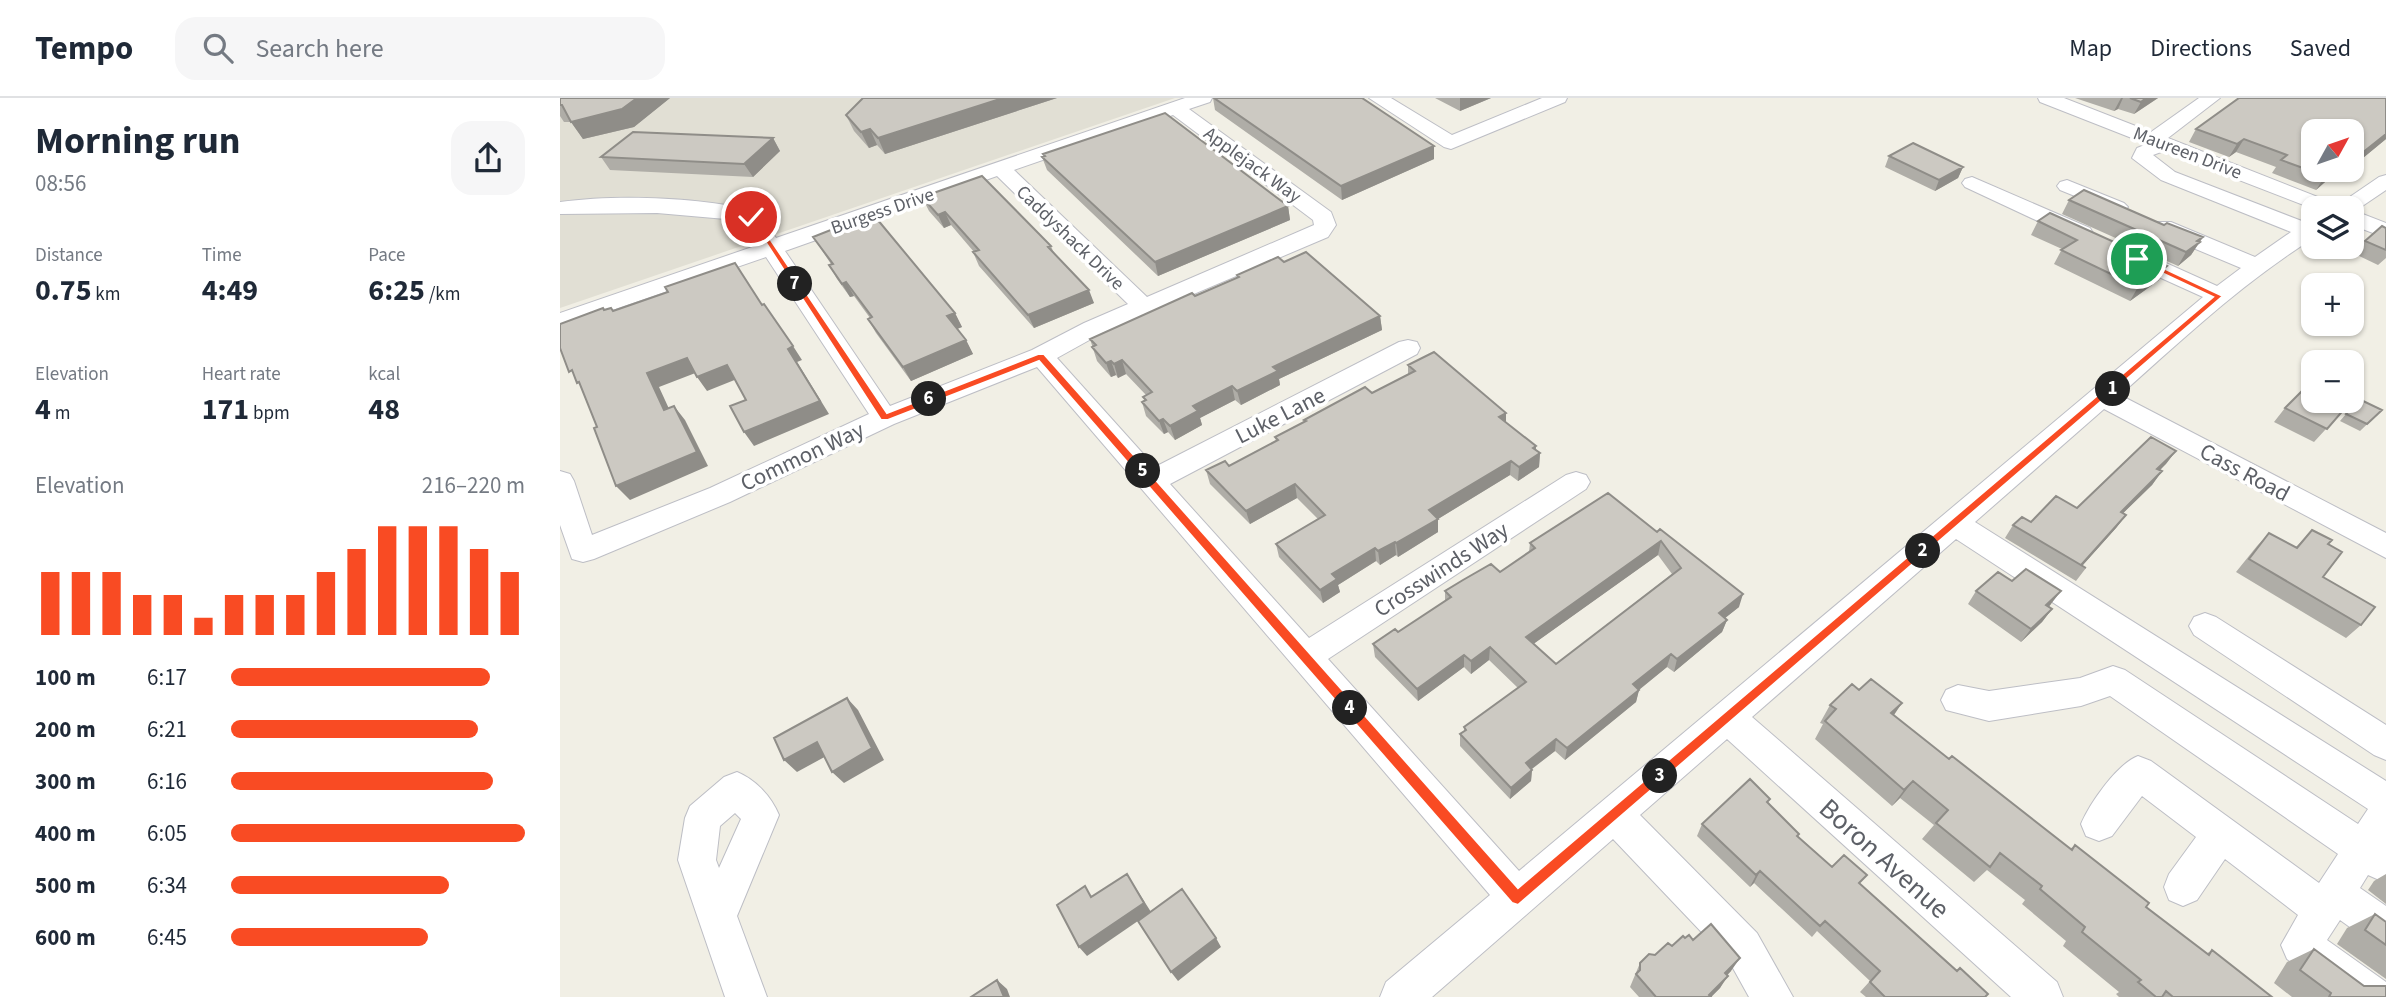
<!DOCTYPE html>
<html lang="en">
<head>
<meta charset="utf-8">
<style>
	:root { --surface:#fff; --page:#f6f6f7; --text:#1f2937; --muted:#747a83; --line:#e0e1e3; --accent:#f94b23 }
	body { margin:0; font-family:"Source Sans 3",sans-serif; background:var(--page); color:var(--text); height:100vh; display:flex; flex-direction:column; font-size:26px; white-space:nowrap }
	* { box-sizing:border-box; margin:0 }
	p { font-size:23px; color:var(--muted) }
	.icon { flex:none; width:38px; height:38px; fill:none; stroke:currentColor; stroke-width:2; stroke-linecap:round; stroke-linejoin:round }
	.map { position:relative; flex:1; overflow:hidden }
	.sheet { display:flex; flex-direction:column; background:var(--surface); width:560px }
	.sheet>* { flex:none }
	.needle { width:46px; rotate:50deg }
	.tools { position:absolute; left:1741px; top:21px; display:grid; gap:14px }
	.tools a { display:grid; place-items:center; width:63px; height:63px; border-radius:14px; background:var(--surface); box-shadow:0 2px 5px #0004; font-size:35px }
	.pin { position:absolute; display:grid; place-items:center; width:60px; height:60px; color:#fff; margin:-30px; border:4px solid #fff; border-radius:50%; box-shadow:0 2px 7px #0007 }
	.km { position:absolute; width:35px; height:35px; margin:-18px; border-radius:50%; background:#222; color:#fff; font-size:19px; line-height:35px; text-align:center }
	.round { display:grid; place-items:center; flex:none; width:74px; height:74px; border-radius:21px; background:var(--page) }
	.headline { display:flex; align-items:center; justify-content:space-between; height:119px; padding:0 35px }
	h1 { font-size:38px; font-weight:700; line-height:52px }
	.metrics { display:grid; grid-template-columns:repeat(3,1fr); gap:10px; height:119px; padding:7px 35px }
	.metrics div { display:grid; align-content:center }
	.metrics b { font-size:30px; font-weight:700 }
	.metrics small { font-size:19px; font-weight:400 }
	.metrics p { font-size:19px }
	.chart { height:196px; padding:14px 35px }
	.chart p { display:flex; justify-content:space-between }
	.chart svg { width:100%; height:126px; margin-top:7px; stroke:var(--accent); stroke-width:6 }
	ul { padding:0 35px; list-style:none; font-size:23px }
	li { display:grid; grid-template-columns:112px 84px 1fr; align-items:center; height:52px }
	li i { height:18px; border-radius:9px; background:var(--accent) }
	header { display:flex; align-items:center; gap:42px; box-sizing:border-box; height:98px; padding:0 35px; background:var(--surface); border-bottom:2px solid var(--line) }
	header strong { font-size:33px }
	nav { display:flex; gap:38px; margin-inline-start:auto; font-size:24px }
	.search { width:490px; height:63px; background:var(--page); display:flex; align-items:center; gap:18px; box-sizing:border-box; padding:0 24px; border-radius:21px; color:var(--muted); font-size:26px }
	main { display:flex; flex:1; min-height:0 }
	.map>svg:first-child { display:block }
</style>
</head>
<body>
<header>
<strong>Tempo</strong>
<div class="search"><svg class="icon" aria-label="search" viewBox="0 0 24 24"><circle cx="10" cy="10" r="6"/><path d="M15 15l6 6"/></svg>Search here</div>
<nav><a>Map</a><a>Directions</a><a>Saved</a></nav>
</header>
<main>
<section class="sheet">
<div class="headline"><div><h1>Morning run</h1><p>08:56</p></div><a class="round"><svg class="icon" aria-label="share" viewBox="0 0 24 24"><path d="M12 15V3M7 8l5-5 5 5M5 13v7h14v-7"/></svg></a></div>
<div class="metrics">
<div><p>Distance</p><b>0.75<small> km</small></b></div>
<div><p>Time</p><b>4:49</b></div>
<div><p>Pace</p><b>6:25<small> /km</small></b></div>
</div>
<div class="metrics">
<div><p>Elevation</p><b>4<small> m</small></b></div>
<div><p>Heart rate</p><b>171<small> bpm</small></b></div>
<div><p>kcal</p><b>48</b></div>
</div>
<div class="chart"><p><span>Elevation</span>216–220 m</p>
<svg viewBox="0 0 160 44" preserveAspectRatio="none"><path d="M5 44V22M15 44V22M25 44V22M35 44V30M45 44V30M55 44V38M65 44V30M75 44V30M85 44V30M95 44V22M105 44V14M115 44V6M125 44V6M135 44V6M145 44V14M155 44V22"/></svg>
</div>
<ul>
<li><b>100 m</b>6:17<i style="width:88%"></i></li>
<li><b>200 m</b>6:21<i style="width:84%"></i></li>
<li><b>300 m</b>6:16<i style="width:89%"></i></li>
<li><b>400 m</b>6:05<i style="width:100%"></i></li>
<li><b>500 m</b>6:34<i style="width:74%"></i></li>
<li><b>600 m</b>6:45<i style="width:67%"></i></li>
</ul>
</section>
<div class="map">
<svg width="1826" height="899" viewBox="0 0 1826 899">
	<rect width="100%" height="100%" fill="#f1efe5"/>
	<path fill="#e1dfd4" d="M0,0H615L0,210Z"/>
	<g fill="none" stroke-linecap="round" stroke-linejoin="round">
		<g stroke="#bdbec5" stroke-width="2">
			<path id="minor" d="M625,0H652L650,4L629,11L771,114L776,127L768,139L542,235L497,260L595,369L839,244L848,242L857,244L860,250L857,256L610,386L749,540L1006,377L1016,374L1026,377L1030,384L1026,391L768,561L959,773L1643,199L1559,161L1556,156L1559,151H1575L1657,188L1681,170L1595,134L1592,129L1595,124H1611L1695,159L1731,134L1601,82L1572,60L1577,50L1587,46L1480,4L1478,0H1504L1591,34L1639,0H1660L1608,40L1778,107L1819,79L1826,77V92L1795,113L1826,125V140L1792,127V110L1754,111L1604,53L1593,57L1615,74L1747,125L1754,124V140C1683,184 1622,242 1560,297L1826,435V460L1544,311L1415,424L1826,683V785L1808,777L1800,790L1826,808V851L1812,845L1780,822L1767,842L1826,884V899H1777L1727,861L1721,847L1738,817L1665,761L1637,802L1623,808L1609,802L1604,789L1609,776L1636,739L1582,698L1552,738L1539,743L1526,738L1521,726C1530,705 1557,666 1578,658L1591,663L1759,785L1778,756L1550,598L1521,608L1429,623L1386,612L1381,602L1386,592L1398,587L1429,593L1520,580L1553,568L1565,572L1798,726L1808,711L1396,441L1192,619L1497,884L1503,899H1451L1167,641L1080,717L1197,835L1233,899H1189L1169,863L1053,741L872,899H820L826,884L930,797L477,269L334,326L170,404L34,461L23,464L12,461L0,427V373L10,376L14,383L32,437L150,390L309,316L206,159L0,230V215L198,147L183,123L177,122L97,115L0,116V104C58,96 143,99 199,114L216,140ZM613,17L753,122L754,127L587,199L454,72ZM437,78L568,206L524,225L472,252L330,308L225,153Z
				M809,0H831L892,37L982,0H1007L1005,4L891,51L884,49Z
				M1412,79L1530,130L1533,135L1530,140H1514L1405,89L1402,85L1405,81Z
				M1507,82L1564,105L1568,109L1564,113L1557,115L1500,92L1497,88L1500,84Z
				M1645,515L1656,519L1826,627V662L1814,657L1634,537L1629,528L1634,519Z
				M177,674C196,682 211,698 219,717L177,818L207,899H165L118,762L125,720L130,708L164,679ZM175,715L181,721L159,770L156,762L160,728Z"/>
		</g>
		<use href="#minor" fill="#fff" fill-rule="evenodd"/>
	</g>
	<path fill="#afada7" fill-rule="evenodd" d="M0,0H110L74,29L23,41L11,24H4L0,18Z
		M303,0H497L325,56L317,47L309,50L294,33L286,17Z
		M653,0L874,61L782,102L655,12Z
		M875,0H931L900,13Z
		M1515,0H1598L1574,16L1558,11L1554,13Z
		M1826,0V41L1792,69V33L1754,72H1789L1785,75L1778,78L1773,77L1756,92L1712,75L1716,69L1676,54L1669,59L1629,44L1636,31Z
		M213,40L220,53L193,79L50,72L41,59Z
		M483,56L728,108L730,122L598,178L487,72L482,59L484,58Z
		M1329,58L1403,69L1398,80L1375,93L1325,69Z
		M362,99L491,148L493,153L534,205L474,230L419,168L413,154H414L391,127L384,130L369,113Z
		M1509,102L1604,127L1643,139L1631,157L1618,168L1502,116Z
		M1490,115L1599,182L1570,203L1494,166L1502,151L1471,137L1478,123Z
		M1826,130V160L1818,167L1795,156L1805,143Z
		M253,139L395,215L402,229L397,231L406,242L413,256L351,283L316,235L308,221L310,220L294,198L290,199L277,181L269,167L271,166Z
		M677,177L820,218L822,232L719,281L720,287L681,307L675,302L640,320L642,327L615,342L608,334L604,336L586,318L582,304L585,303L583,299L586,297L566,276L558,280L556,277L551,279L537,263L530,241L677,180Z
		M848,267L946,325L976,348V352L980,355L979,369L958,383L950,377L878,421V434L838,459L836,457L820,467L816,463L778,487L780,494L763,505L719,459L716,446L758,421L737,400L690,426L650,386L646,372L669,368L716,343L715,339L745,324L744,322L812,295L848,276Z
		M1787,308L1754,344L1714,324L1725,310Z
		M1822,312L1800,333L1780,323L1786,316Z
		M1616,353L1600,372L1602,373L1592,387L1563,415L1566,417L1556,430L1522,468L1526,470L1516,483L1445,440L1453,427L1471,424L1517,410Z
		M1048,395L1179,509L1165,520L1167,522L1162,534L1114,574L1107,569L1079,592L1076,604L1005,662L995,653L972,671L971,683L950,701L900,648V636L904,634V629L958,590L929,562L911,576L904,569L858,603L815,559L813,546L838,534L885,503V493L940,474L969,454L970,445ZM1098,457L1112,476L996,566L973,546Z
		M1752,432L1768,446L1763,479L1801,527L1786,540L1676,474L1697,448L1709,435L1736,449Z
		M1452,483L1491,506L1489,509L1492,511L1482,524L1461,544L1408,506L1416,493Z
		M1270,607L1334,618L1389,661L1510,751L1515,747L1586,809L1646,856L1652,852L1712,899H1559L1556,896L1559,894L1503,848L1506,843L1462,806L1465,802L1427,772L1414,784L1362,741L1374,727L1340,700L1332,708L1255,641L1263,626L1260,625Z
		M1208,705L1238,738L1272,769L1300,786L1396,873L1400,870L1425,899H1306L1300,894L1310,883L1257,833L1252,839L1194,785L1190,789L1137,738L1142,726Z
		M1826,776V806L1808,792L1814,783Z
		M1815,816L1826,824V881L1777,846L1787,830Z
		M1125,840L1133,842L1171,873L1167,877L1160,890L1151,899H1079L1070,889L1080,865Z
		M1754,851L1804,888L1826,899H1732L1714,885L1727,864Z"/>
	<path fill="#8f8d88" d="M77,0H110L74,29L23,41L11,24Z
		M443,0H497L325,56L318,40Z
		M900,0H931L900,13Z
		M1561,0H1563L1558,11L1554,13Z
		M1586,0H1598L1574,16L1581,4Z
		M310,31L317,47L309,50L301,34Z
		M1826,36V41L1792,69V63Z
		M213,40L220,53L193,79L184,66Z
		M1684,41L1676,54L1669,59L1677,46Z
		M874,48V61L782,102L781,88Z
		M1403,69L1398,80L1375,93L1379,82Z
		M1773,72H1777L1773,77L1756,92L1765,78Z
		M1783,72H1789L1785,75L1778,78Z
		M728,108L730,122L598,178L595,164Z
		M385,114L391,127L384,130L378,117Z
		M1643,139L1631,157L1618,168L1626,154Z
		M1607,168L1599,182L1570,203L1578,189Z
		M286,184L294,198L290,199L282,186Z
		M529,192L534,205L474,230L468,217Z
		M395,215L402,229L394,232L387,218Z
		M820,218L822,232L719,281L720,287L681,307L677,293L713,269Z
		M406,242L413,256L351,283L343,269Z
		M233,248L242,262L237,264L269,316L194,348L184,334L228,251Z
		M127,260L138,274L99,289L116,326L104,312L87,275Z
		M562,262L566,276L558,280L554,266Z
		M551,263L556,277L551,279L546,265Z
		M167,267L177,281L147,293L137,279Z
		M672,288L675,302L640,320L642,327L615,342L610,328L633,308Z
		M114,308L125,322L148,368L70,402L56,388Z
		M946,315V329L939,319Z
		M603,321L608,334L604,336L599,323Z
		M976,348L975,358L980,355L979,369L958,383L959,369L973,350Z
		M1616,353L1606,366L1588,384L1597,371Z
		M951,363L950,377L878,421V434L838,459L836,445L869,412Z
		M1602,373L1592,387L1551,427L1561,414Z
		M735,386L737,400L690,426L686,413Z
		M1566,417L1556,430L1522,468L1521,467Z
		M1101,443L1098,457L965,552L966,539Z
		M835,444L836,457L820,467L818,453Z
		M815,450L816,463L778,487L780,494L763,505L760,492L772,476Z
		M1501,493L1491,506L1477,520L1486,507Z
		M1183,496L1179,509L1155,528L1159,515Z
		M1492,511L1482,524L1461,544L1471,531Z
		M1167,522L1162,534L1114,574L1117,561Z
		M930,549L929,562L911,576V563Z
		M1111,556L1107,569L1070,599L1073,586Z
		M904,557V569L858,603L857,591Z
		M1079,592L1076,604L1005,662L1007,650Z
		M287,600L298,612L324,662L284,685L272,674Z
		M1342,605L1330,623L1331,615Z
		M996,641L995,653L965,676L966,665Z
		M257,644L270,656L237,674L224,662Z
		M972,672L971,683L950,701L951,690Z
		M1353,683L1340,700L1332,708L1344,692Z
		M1200,773L1194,785L1190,789L1196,777Z
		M567,776L591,814L527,858L519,849Z
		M656,840L661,849L618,883L611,874Z
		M1180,860L1171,873L1157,888L1165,875Z
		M1168,878L1160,890L1151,899H1148Z
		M437,882L447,891L450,899H444Z"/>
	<path fill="#ccc9c2" stroke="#8f8d88" stroke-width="2" fill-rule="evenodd" d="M0,0H77L62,11L11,24L2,7H0Z
		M303,0H443L318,40L310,31L301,34L286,17Z
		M654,0H802L874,48L781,88Z
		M1570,0H1586L1581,4Z
		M1679,0H1826V36L1792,63V33H1754V72H1773L1765,78L1721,62L1727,57L1684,41L1677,46L1636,31Z
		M605,15L728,108L595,164L482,59L485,58L483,56Z
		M73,34L213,40L184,66L41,59Z
		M1353,45L1403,69L1379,82L1329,58Z
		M422,78L491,148L488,149L529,192L468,217L413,154L419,152L385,114L378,117L362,99Z
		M1524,92L1604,127L1607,125L1643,139L1637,143L1640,144L1626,154L1509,102Z
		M1490,115L1607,168L1578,189L1501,152L1517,142L1478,123Z
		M317,121L395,215L387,218L406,242L343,269L308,221L312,219L286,184L282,186L269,167L273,166L253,139L296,122H301L304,126Z
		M1822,128L1826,130V152L1805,143Z
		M746,154L820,218L713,269L718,273L677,293L672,288L633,308L638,313L610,328L603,321L599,323L582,304L586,302L583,299L592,294L562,262L554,266L551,263L546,265L532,249L536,247L530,241L632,195L635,198L679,179L677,177L718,159L724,164Z
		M175,165L202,207L204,206L233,248L228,251L260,303L184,334L170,308L186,302L167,267L137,279L127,260L87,275L104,312L114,308L137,354L56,388L34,330L37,329L19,284L17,285L12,272L9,274L0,250V226L43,210L44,212L51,210L53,213L108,194L105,189Z
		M874,254L946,315L939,319L976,348L973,350L980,355L959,369L951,363L869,412L878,421L836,445L835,444L818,453L815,450L772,476L777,481L760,492L716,446L765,417L735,386L686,413L646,372L665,363L669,368L718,342L715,339L746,323L744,322L805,289L812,295L855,273L848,267Z
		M1746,289L1754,292V303H1775L1787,308L1767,331L1725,310Z
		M1801,302L1822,312L1807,326L1786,316Z
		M1591,339L1616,353L1597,371L1602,373L1561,414L1566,417L1521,467L1526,470L1453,427L1462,419L1471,424L1496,398L1517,410Z
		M1048,395L1097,434L1100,431L1183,496L1159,515L1167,522L1117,561L1111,556L1073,586L1079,592L1007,650L996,641L966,665L972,672L951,690L900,636L906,632L904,629L966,584L930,549L911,563L904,557L857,591L813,546L835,531L838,534L891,499L885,493L903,482L931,466L940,474L975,450L970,445ZM1101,443L1121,470L996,566L966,539Z
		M1752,432L1772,442L1768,446L1782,454L1763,479L1815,509L1801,527L1689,461L1709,435L1737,450Z
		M1466,471L1501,493L1486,507L1492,511L1471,531L1416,493L1438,474L1452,483Z
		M1311,581L1342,605L1331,615L1389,661L1392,658L1512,752L1515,747L1589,805L1586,809L1649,857L1652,852L1712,899H1613L1606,893L1602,899H1596L1578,884L1581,882L1522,834L1525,829L1480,791L1482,788L1440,755L1430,769L1376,725L1388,712L1353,683L1344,692L1265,623L1276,611L1270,607L1292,586L1299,592Z
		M287,600L312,650L272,674L257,644L224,662L214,640Z
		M1190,681L1210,701L1207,704L1239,736L1237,738L1272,769L1284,757L1307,777L1299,785L1397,873L1400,870L1428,896L1425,899H1325L1310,884L1320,873L1265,823L1260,828L1200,773L1196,777L1142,726Z
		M567,776L584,805L519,849L497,807L525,788L531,799Z
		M622,791L656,840L611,874L578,823Z
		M1815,816L1826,824V847L1805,832Z
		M1151,826L1180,860L1165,875L1168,878L1149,897L1151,899H1096L1076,876L1080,872V865L1089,856L1095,857L1108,845L1112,848L1123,838L1125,840L1129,837L1133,842Z
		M1754,851L1804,888H1826V899H1769L1771,895L1740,872Z
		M437,882L444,899H411Z"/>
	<path fill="#f94b23" stroke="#fff" stroke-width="2" d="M188,117H194L327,315L478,256H484L958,790L1653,199L1574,162V159H1580L1663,198L958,807L952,805L479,263L328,322H321Z"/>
	<g text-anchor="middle" stroke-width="7" stroke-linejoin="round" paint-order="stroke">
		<g font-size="19" fill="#5d6067" stroke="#fff">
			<text transform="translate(1628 54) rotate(21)" y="7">Maureen Drive</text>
			<text transform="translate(693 66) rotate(36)" y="7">Applejack Way</text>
			<text transform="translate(322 112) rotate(-19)" y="7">Burgess Drive</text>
			<text transform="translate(511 139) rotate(44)" y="7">Caddyshack Drive</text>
		</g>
		<g font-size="23" fill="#5d6067" stroke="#fff">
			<text transform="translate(720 317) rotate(-27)" y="8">Luke Lane</text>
			<text transform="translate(242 358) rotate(-25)" y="8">Common Way</text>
			<text transform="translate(1685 374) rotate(28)" y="8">Cass Road</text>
			<text transform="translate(881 471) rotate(-33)" y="8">Crosswinds Way</text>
		</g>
		<g font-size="28" fill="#5d6067" stroke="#fff">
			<text transform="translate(1325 760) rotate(42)" y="10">Boron Avenue</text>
		</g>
	</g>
</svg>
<div class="tools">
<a><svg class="needle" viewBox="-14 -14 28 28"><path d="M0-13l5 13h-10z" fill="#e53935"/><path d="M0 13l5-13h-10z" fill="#747a83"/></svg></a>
<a><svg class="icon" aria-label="layers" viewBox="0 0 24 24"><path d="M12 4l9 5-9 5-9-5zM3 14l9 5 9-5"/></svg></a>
<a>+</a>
<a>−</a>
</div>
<div class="pin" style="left:1577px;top:161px;background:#1e9e55"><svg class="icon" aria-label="arrive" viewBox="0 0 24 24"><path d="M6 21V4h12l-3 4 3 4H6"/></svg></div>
<div class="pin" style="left:191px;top:119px;background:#d93025"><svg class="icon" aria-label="check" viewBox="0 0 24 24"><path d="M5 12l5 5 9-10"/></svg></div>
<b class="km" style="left:1553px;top:291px">1</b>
<b class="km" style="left:1363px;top:453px">2</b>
<b class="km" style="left:1100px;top:678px">3</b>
<b class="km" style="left:790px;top:610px">4</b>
<b class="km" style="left:583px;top:373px">5</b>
<b class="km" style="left:369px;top:301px">6</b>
<b class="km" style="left:235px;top:186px">7</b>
</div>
</main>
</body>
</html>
